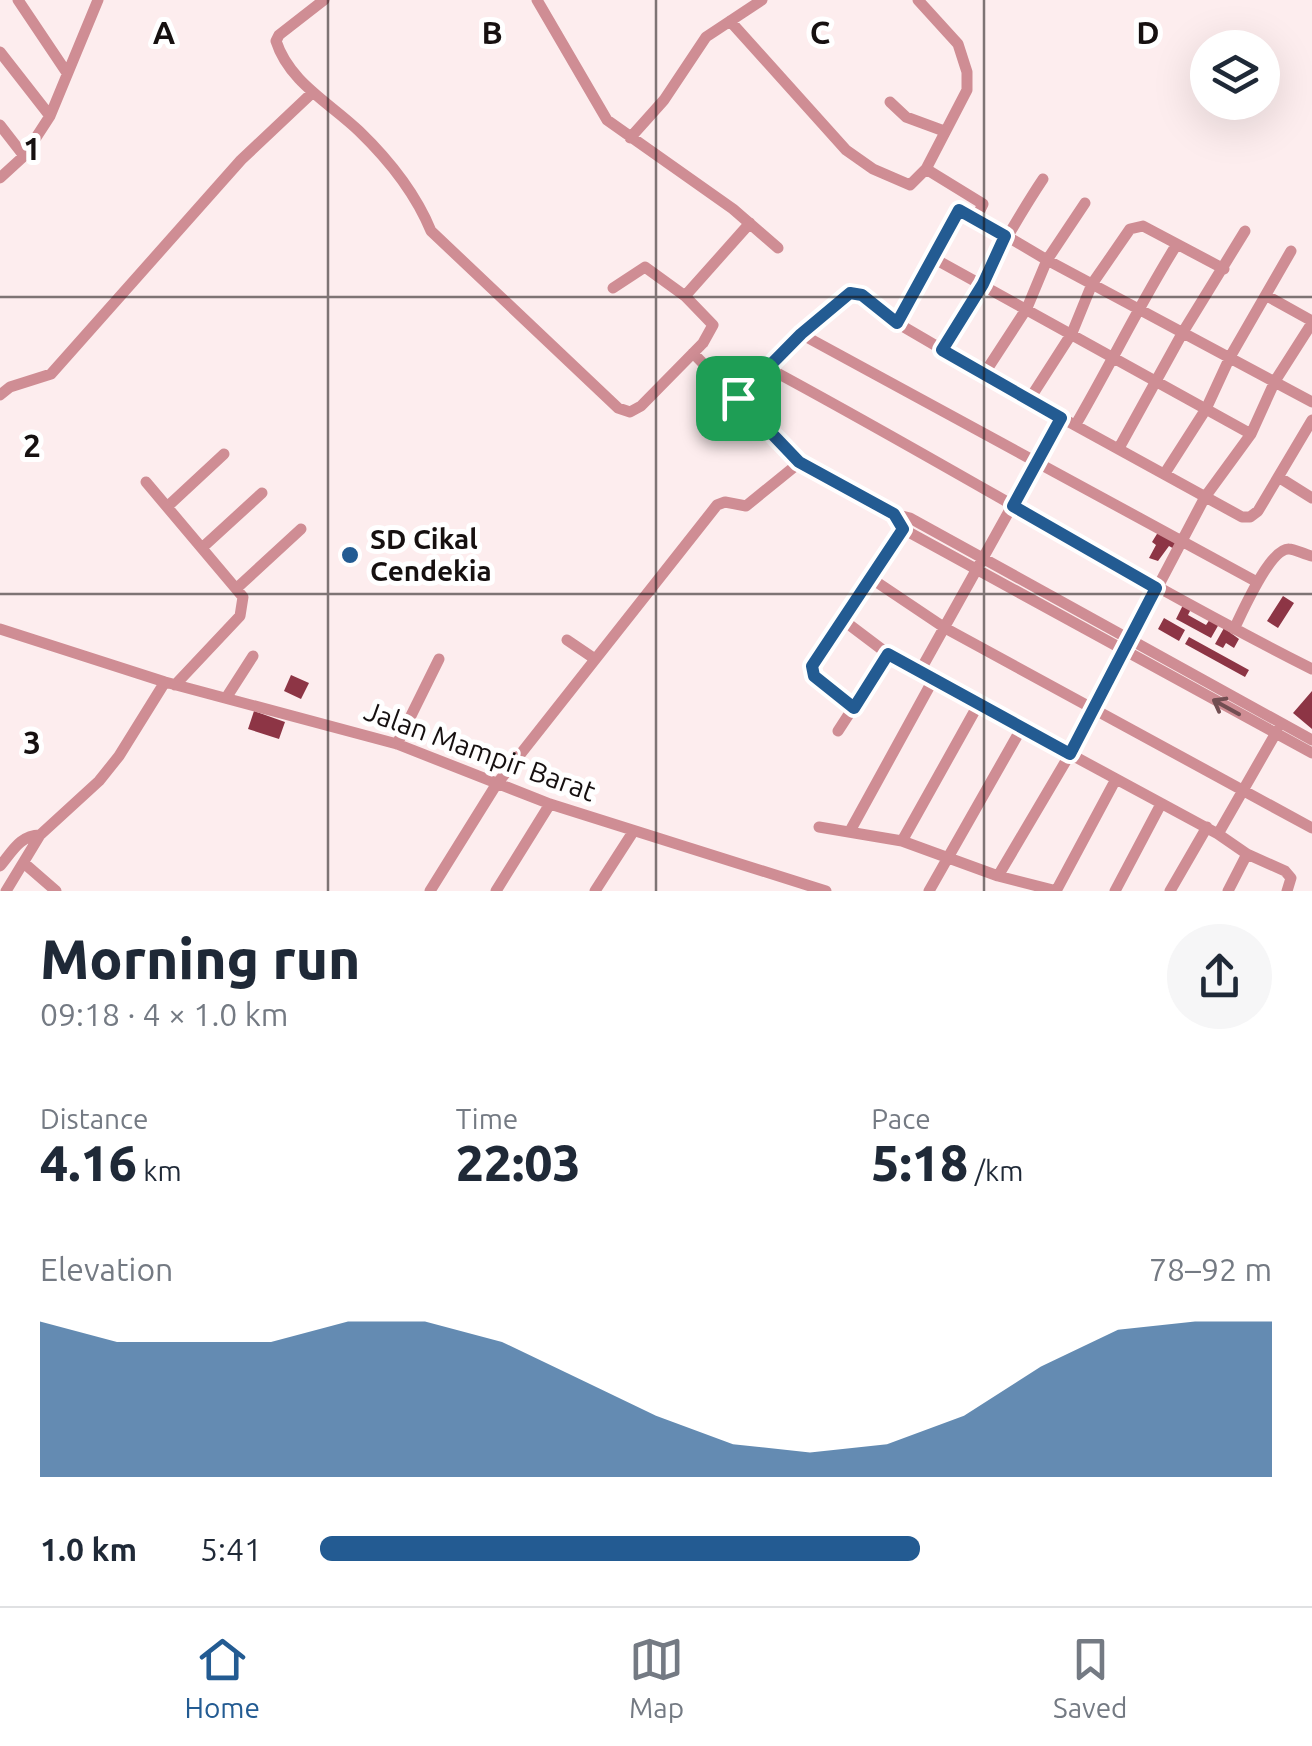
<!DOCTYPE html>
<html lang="en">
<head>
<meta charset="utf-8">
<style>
	:root { --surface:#fff; --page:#f6f6f7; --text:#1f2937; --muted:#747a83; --line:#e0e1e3; --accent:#235b92 }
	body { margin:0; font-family:Ubuntu,sans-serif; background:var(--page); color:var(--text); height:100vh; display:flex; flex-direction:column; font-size:38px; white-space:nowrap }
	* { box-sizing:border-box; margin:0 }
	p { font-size:32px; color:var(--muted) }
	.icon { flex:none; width:55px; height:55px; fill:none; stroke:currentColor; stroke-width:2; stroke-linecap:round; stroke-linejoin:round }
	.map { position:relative; height:891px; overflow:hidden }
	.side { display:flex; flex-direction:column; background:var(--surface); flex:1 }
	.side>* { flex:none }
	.controls { position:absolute; left:1190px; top:30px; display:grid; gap:20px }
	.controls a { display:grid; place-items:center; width:90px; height:90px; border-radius:50%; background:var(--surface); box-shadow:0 10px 40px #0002; font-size:50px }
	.pin { position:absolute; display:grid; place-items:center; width:85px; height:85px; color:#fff; margin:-42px; border-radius:20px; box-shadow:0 5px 15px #0006 }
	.round { display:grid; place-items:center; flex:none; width:105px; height:105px; border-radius:52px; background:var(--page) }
	.headline { display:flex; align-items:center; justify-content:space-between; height:170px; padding:0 40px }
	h1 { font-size:55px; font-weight:800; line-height:75px }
	.metrics { display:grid; grid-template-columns:repeat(3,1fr); gap:15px; height:170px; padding:10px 40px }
	.metrics div { display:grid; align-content:center }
	.metrics b { font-size:50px; font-weight:800 }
	.metrics small { font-size:28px; font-weight:400 }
	.metrics p { font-size:28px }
	.chart { height:280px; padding:20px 40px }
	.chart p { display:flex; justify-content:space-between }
	.chart svg { width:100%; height:180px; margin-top:10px; fill:var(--accent); opacity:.7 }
	ul { padding:0 40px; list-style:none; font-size:32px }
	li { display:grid; grid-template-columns:160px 120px 1fr; align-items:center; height:75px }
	li i { height:25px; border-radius:12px; background:var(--accent) }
	.tab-bar { display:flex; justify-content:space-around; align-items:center; height:140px; border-top:2px solid var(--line); background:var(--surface); font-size:28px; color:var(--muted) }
	.tab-bar a { display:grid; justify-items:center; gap:5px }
	.tab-bar .selected { color:var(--accent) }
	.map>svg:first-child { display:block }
</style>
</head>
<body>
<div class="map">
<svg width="1312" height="891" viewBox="0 0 1312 891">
	<rect width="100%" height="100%" fill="#fdedee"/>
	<path fill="#8d3545" d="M1160,529L1181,541L1176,550L1169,546L1158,561L1149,558L1156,545L1152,542Z
		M1283,596L1294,603L1278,628L1267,621Z
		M1183,605L1191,609L1188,615L1206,625L1210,619L1219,624L1211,638L1176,619Z
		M1164,618L1185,630L1179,641L1158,629Z
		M1224,628L1239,639L1234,648L1226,643L1223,648L1215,644Z
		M1189,637L1249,670L1245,677L1185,644Z
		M291,675L309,683L301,699L284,691Z
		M1312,691V729L1293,713Z
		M254,711L285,722L279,739L248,729Z"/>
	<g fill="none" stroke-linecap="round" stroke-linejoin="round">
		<path stroke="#cf8d94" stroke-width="11" d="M18,0L67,73
			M324,0L279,35L276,41C289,82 330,103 359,131C389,160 415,192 431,231L618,408L630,412L641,406L703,343L713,325L685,296L645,267L613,288
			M537,0L607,120L733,209L778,248
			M730,21L846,150L873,169L910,185L926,169L967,90V72L958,44L918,0
			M0,52L50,116
			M890,102L906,117L944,131
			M0,125L24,156
			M630,138L664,100L706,37L762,0
			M926,169L983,204L976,218
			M0,178L24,156L50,116L98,0
			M1177,244L1224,269
			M933,258L1251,434
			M685,296L750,223
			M1267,296L1312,321
			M897,323L1029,400L1242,517H1250L1258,511L1312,420
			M801,334L1257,582
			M942,350C977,293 1006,234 1043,179
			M693,353L799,463L894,514L910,518L1312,740
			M766,367C949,465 1126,575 1312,669
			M984,374L1027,308L1047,260L1085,203
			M0,395L10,387L51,374L241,160L312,93
			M738,397L801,334L849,293L862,295L897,323L961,209L1047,260L1312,402
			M1029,400L1072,333L1092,284L1130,229L1143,226L1177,244C1140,303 1111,364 1076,424
			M1119,448L1183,332L1245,231
			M1165,473L1206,409L1230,357L1291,251
			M1280,478L1312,498
			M146,482L243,597L240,616L175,685
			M168,506L224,454
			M894,514L903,529L1312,753
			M203,547L262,493
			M872,579L945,628L1312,828
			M238,587L301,529
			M843,620L888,654L933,680L1218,834
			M0,629L165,682L397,744L550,804L826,891
			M1234,629C1242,613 1270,548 1289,549C1295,549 1305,555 1312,556
			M567,640L595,659
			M920,671L1061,418
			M226,698L253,656
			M854,708L813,676V666L905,526
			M838,731L888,654
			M1277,731L1218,834L1247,854L1285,871L1291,878L1287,891
			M397,744L439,659
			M819,827L902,841L998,876L1057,891
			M850,831L933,680
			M902,841L978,705
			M25,864L56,891
			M0,866C12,852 20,835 40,835
			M998,876L1070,754L1205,497L1251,434L1275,381L1312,323
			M6,891L40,835L99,781L119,756L165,682
			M430,891L496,785L717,505L725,502L746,506L799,463
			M496,891L550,804
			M595,891L633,832
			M929,891L1021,729
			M1056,891L1116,779
			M1115,891L1161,804
			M1170,891L1207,827
			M1228,891L1247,854"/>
	</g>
	<defs><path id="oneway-shaft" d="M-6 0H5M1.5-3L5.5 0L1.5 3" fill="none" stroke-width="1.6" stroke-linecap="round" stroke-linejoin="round" transform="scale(2.5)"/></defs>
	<use stroke="#724e52" href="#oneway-shaft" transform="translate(1226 707) rotate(-151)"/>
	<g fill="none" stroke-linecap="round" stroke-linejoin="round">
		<g stroke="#fff" stroke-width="20">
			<path id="route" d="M959,210L1005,236L983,284L942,350L1061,418L1013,506L1156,588L1070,754L888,654L854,708L814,676L812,666L903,529L894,514L799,462L738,398L801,334L850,293L862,295L897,323Z"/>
		</g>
		<use href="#route" stroke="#235b92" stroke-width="12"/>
	</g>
	<path fill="none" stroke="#161010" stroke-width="2.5" stroke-opacity="0.55" d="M328,0V891M656,0V891M984,0V891M0,297H1312M0,594H1312"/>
	<circle fill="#235b92" stroke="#fff" stroke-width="4" cx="350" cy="555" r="10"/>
	<g text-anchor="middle" stroke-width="10" stroke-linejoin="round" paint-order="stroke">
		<g font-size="28" font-weight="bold" fill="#161010" stroke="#fff" text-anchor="start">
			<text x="370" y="549">SD Cikal<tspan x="370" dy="32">Cendekia</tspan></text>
		</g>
		<g font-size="28" fill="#161010" stroke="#fff">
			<text transform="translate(480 751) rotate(20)" y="10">Jalan Mampir Barat</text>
		</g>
	</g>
	<g font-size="32" text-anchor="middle" font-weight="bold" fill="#161010" stroke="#fff" stroke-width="10" stroke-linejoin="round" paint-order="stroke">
		<text x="164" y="44">A</text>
		<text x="492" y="44">B</text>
		<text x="820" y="44">C</text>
		<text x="1148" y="44">D</text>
		<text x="32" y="160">1</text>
		<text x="32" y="457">2</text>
		<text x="32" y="754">3</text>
	</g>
</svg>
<div class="controls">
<a><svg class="icon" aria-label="layers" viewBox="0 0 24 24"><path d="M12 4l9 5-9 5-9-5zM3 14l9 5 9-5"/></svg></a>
</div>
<div class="pin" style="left:738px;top:398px;background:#1e9e55"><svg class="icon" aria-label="arrive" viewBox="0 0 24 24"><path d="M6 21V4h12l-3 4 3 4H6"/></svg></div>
</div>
<section class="side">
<div class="headline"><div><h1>Morning run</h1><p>09:18 · 4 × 1.0 km</p></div><a class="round"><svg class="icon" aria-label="share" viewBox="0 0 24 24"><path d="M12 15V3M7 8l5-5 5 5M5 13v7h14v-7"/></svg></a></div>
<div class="metrics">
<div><p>Distance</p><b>4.16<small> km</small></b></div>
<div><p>Time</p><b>22:03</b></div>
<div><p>Pace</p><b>5:18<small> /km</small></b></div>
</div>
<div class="chart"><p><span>Elevation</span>78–92 m</p>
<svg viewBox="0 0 160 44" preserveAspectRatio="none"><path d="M0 44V6L10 11L20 11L30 11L40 6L50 6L60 11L70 20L80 29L90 36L100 38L110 36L120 29L130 17L140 8L150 6L160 6V44z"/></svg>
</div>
<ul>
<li><b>1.0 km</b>5:41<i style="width:63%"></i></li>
</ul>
</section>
<nav class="tab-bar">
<a class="selected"><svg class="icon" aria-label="home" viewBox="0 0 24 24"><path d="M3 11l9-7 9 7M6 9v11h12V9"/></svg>Home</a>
<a><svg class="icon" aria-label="map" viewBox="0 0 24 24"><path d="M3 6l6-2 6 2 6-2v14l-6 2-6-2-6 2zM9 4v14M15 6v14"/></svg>Map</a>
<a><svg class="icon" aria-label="saved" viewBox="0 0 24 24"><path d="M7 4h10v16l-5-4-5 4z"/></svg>Saved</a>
</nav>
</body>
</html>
